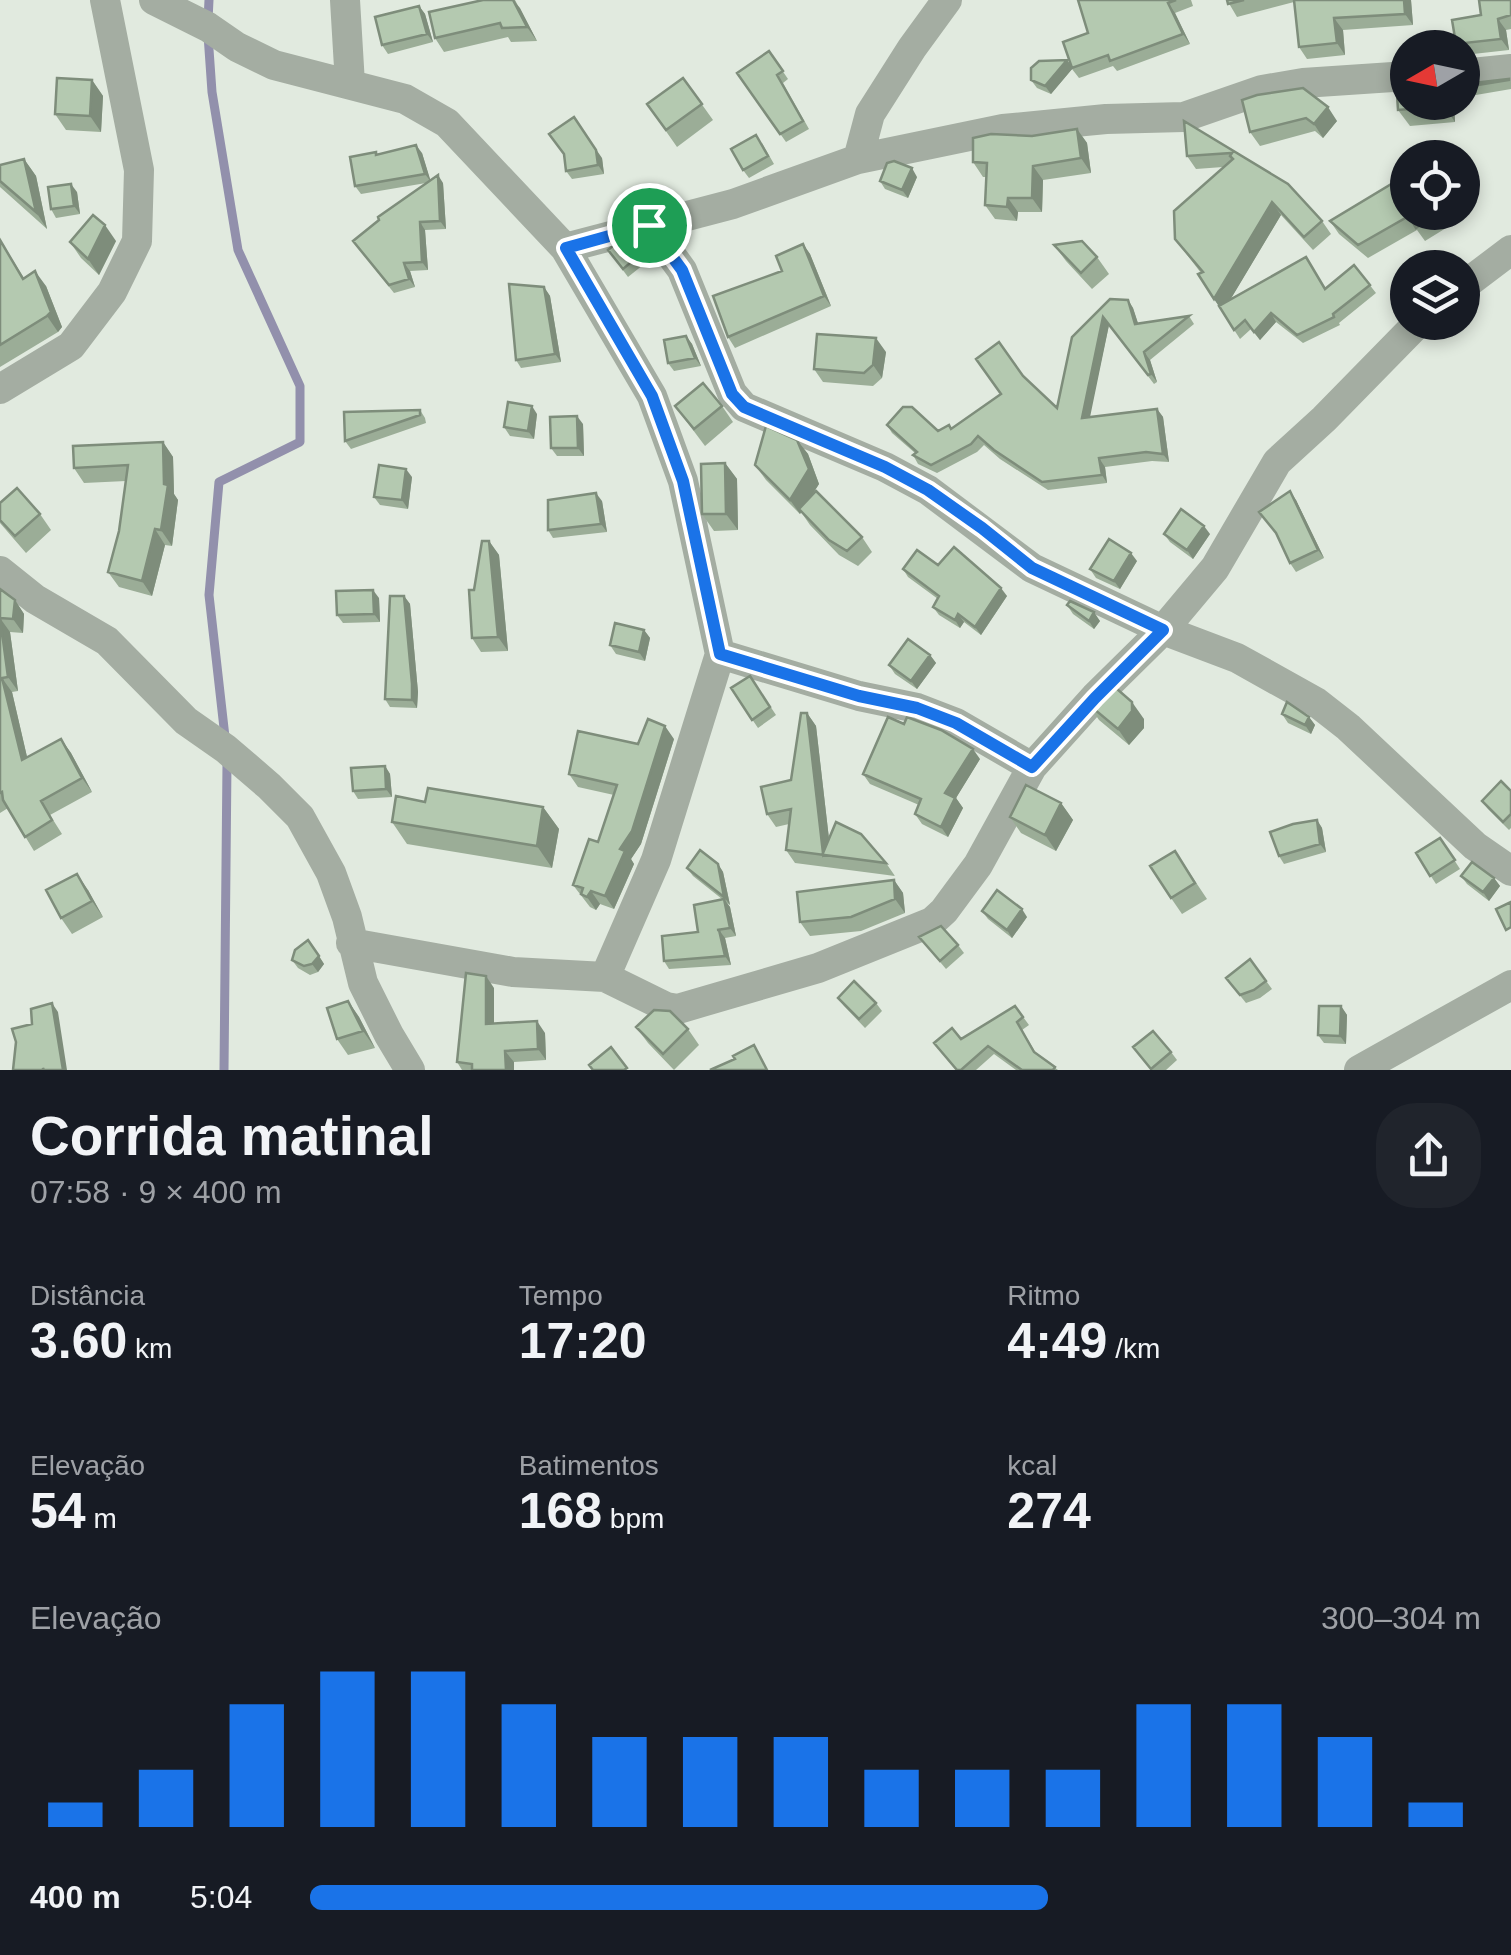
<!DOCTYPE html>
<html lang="pt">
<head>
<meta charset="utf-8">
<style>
	:root { --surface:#171b24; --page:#20242c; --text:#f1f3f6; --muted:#9ea1a6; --accent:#1a73e8 }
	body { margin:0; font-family:Arial,sans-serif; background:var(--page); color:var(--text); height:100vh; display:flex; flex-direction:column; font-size:38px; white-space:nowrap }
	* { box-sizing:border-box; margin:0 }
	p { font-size:32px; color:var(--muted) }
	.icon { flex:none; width:55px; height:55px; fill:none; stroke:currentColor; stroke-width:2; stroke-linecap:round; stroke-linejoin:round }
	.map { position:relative; height:1070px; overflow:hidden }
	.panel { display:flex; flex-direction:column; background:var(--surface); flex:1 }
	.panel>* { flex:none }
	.needle { width:65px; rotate:261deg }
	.controls { position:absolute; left:1390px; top:30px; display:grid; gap:20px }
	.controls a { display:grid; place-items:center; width:90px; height:90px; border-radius:50%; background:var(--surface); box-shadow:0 5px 15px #0003; font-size:50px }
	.pin { position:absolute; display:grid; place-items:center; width:85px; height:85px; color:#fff; margin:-42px; border:5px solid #fff; border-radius:50%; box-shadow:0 2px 10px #0007 }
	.round { display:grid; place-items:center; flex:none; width:105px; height:105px; border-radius:40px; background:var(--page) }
	.summary { display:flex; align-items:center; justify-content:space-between; height:170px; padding:0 30px }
	h1 { font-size:55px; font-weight:700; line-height:75px }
	.figures { display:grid; grid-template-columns:repeat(3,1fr); gap:15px; height:170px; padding:10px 30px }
	.figures div { display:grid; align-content:center }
	.figures b { font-size:50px; font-weight:700 }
	.figures small { font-size:28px; font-weight:400 }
	.figures p { font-size:28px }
	.chart { height:280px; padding:20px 30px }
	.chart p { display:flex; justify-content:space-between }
	.chart svg { width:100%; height:180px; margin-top:10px; stroke:var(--accent); stroke-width:6 }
	ul { padding:0 30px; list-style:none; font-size:32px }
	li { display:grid; grid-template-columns:160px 120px 1fr; align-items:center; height:75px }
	li i { height:25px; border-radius:12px; background:var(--accent) }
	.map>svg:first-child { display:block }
</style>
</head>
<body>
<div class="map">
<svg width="1511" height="1070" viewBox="0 0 1511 1070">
	<rect width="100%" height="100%" fill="#e1eadf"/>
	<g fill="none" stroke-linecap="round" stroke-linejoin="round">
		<path stroke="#9290ac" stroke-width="9" d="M208,20L209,0
			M208,35L212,92L238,250L300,386V442L219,482L209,595L225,737
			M224,1070L227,763"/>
		<path stroke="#a4ada2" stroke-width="30" d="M154,0L208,27L237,47L274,65L405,99L447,123L565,248L733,204L858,159L1003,129L1106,119L1184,117L1262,90L1303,83L1408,76
			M345,0L350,84
			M1462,74L1511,69
			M858,159L870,114L912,48L947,0
			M649,225L682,270L732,393L744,407L885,467L928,490L1032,568L1163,630L1237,658L1316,702L1348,727L1475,846L1511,871
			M565,248L652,396L683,481L720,654L859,696L917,708L956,723L1032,767
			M1462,287L1511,250
			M0,389L71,346L112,292L137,241L139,170L105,0
			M0,571L35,599L107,641L186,721L226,749L269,786L300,817L331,873L347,917L363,983L389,1035L410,1070
			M351,943L513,972L605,977L656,860L720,654
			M605,977L666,1007L678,1009L818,968L932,922L944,911L978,865L1032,767L1095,697L1163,630L1215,568L1277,462L1324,419L1419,322
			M1359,1070L1511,985"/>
	</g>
	<path fill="#9bad97" d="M483,0H515L537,41L511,42L508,37L444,52L435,38Z
		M1078,0H1191L1193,6L1175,13L1190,44L1117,71L1113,66L1079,78L1072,69L1051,94L1037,88L1031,80L1067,60L1070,64L1088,33Z
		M1227,0H1411L1413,25L1343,30L1345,55L1307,59L1299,47L1294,2L1237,17Z
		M1511,0V29L1506,30L1509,50L1464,55L1462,48H1459L1456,44L1481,15Z
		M419,6L425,14L433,42L388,54L382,45Z
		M769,51L788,79L783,83L809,129L786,142L737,73Z
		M683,78L713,120L677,147L647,104Z
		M1509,79L1511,82V89L1470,96L1465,87Z
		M92,80L103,96L101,132L66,130L55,114Z
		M1242,100L1337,121L1323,138L1315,131L1260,146L1250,132Z
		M1454,102L1455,122L1410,126L1398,110Z
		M1184,121L1288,184L1322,221L1331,234L1313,250L1281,215L1231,298L1325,289L1354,265L1376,293L1339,323L1340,325L1303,343L1276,322L1260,340L1251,329L1240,339L1198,274L1201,273L1175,239L1223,167L1196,169L1187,156Z
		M1077,129L1087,143L1091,173L1043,180L1042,212H1018L1017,221L995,219L985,205L986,177H983L973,162L1032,136Z
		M762,143L774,164L749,178L743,170Z
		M376,152L378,155L422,153L430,180L443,183L446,229L425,230L428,270L410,271L415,287L394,293L353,241L426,183L361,194L355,186Z
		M602,158L604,174L572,179L566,171Z
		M24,159L36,176L47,229L0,187V165Z
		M917,177L908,198L885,189L880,181Z
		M77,192L80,214L56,218L51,209Z
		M1408,212H1455L1459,220L1425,241L1417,230L1368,258L1339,234L1330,221Z
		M0,240L24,278L46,286L62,327L58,332L0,367Z
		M632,240L648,261L628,277L608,250Z
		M116,241L99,275L81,258L70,242Z
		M803,244L810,254L831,306L735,348L728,337Z
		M1054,245L1097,257L1109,274L1092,289L1066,261Z
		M544,287L550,296L561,362L521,368L516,360Z
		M1128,300L1133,308L1138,324L1189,316L1194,324L1150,360L1157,382L1154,384L1109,325L1089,417L1157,409L1163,417L1169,462L1152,461L1105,467L1107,483L1048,490L1000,459L984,445L977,452L937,473L918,464L913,455L915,453L892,433L887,425L938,431L951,429L1001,394L1023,376L1057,408L1072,337Z
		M686,336L692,344L701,366L674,371L668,363Z
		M886,352L882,378L873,386L823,382L814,369Z
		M675,406H722L733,422L705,446Z
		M420,410L425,418L426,423L351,449L345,441Z
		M537,414L534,439L510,436L504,427Z
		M583,424L584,456H557L551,448Z
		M797,440L808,454L819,484L811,496L862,537L872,552L858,566L839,555L810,525L801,512L800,514L766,480L755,465Z
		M163,442L173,457L174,494L178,500L172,546L165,545L152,596L119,587L108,572L119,531L126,481L84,483L74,468Z
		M725,463L737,479L738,530L714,531L702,514Z
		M412,477L408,509L380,505L374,497Z
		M1296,500L1324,558L1296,572L1290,563Z
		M602,501L607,532L553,538L548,530Z
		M0,503L40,514L51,530L26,553L0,523Z
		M1164,534H1210L1193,559L1170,542Z
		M489,541L499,555L508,651L481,652L472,638L474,590Z
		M1137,561L1120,589L1096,578L1090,569Z
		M938,565L1007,596L981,635L964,622L960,628L939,615L933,607L938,599L908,577L903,569Z
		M0,589L15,600L24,614L23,633L10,632L18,691L12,692L27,757L61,739L71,753L92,792L50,815L62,834L34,851L8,808L0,813Z
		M404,596L410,604L418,692L417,708L390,707L385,699Z
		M379,598L380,622L343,623L337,615Z
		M1067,605L1100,621L1094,629L1073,614Z
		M644,630L650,638L645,661L616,654L610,645Z
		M930,655L936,663L917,689L895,674L889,665Z
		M750,676L776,715L758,728L731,688Z
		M1088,704L1144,719V728L1129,745L1099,720Z
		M807,713L816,726L829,839L886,863L895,876L795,863L786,850L789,824L776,827L767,814L791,780Z
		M1282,714L1309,717L1315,725L1311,734L1288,723Z
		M674,739L641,844L631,859L634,864L614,909L600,904L596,910L590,907L573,885L598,842L614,795L578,787L569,774L638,744Z
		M980,759L956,798L963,808L948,837L922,824L915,814L919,805L870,784L863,774Z
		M385,766L390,774L392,797L358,799L353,791Z
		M1511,791V828L1509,830L1488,809L1482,801Z
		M425,802L543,807L559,829L552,868L407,844L392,822Z
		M1061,803L1073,820L1056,851L1021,833L1010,817Z
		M1317,820L1322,828L1326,852L1284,864L1279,856Z
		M1440,838L1460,869L1436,884L1416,853Z
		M1175,851L1207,899L1182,914L1171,898Z
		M718,864L723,872L730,905L727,903L730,907L736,936L725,938L731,965L669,969L664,961L698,932L722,899L693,876L687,868Z
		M1461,876L1494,878L1500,886L1489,901L1467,884Z
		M894,880L903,893L905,913L861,931L810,936L800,922Z
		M88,890L103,917L72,934L61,918Z
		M982,911L1027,917L1012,938L988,919Z
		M919,937L958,945L964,953L946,969Z
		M308,940L324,964L318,972L310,975L298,968L292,960Z
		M1250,959L1272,989L1260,998L1246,1003L1226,978Z
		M494,988V1024L545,1033L546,1060L514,1062V1070H462L457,1062Z
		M838,998L876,1003L882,1011L865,1028L844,1006Z
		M348,1001L359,1017L375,1048L348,1055L337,1039Z
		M1015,1006L1029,1025L1022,1030L1036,1053L1058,1070H1016L994,1054L976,1070H956L934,1043L961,1039Z
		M1341,1006L1347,1015L1346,1044L1324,1043L1318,1035Z
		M636,1027L688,1029L699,1045L674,1070L648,1043Z
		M1133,1047L1171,1052L1177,1060L1166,1070H1151Z"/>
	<path fill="#7e8d7b" d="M513,0L520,8L537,41L527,27Z
		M1404,0H1411L1413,25L1405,14Z
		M1168,3L1175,13L1190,44L1183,34Z
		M419,6L425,14L433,42L427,34Z
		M1334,18L1343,30L1345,55L1337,43Z
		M1498,19L1506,30L1509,50L1501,39Z
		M1067,60L1073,68L1051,94L1045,86Z
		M92,80L103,96L101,132L90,116Z
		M1444,102H1454L1455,122L1444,106Z
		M1328,107L1337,121L1323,138L1314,124Z
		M574,117L602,158L604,174L598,165Z
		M1077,129L1087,143L1091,173L1081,158Z
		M416,145L422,153L431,182L425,174Z
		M24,159L36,176L47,229L36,212Z
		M1033,166L1043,180L1042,212L1032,198Z
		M912,168L917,177L908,198L902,190Z
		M438,175L443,183L446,229L440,221Z
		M71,184L77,192L80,214L74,206Z
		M1008,198L1018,212L1017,221L1007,207Z
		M1272,202L1281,215L1223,312L1214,299Z
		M420,222L425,230L428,270L422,262Z
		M105,225L116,241L99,275L88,259Z
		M803,244L810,254L831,306L824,296Z
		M404,263L410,271L415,287L409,279Z
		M35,271L46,286L62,327L58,332L47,316Z
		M544,287L550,296L561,362L555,354Z
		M1128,300L1133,308L1141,332L1135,324Z
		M1271,313L1276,322L1260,340L1254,332Z
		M1103,317L1109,325L1088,427L1082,418Z
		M686,336L692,344L701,366L695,358Z
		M876,338L886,352L882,378L873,365Z
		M1144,352L1150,360L1157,382L1151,374Z
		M532,406L537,414L534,439L528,431Z
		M1157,409L1163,417L1169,462L1163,454Z
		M577,416L583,424L584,456L578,448Z
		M797,440L808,454L819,484L800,514L790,500Z
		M163,442L173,457L174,494L178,500L172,546L161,530L164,484Z
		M1099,458L1105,467L1107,483L1102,475Z
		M725,463L737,479L738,530L726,514Z
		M406,469L412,477L408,509L402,500Z
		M1290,491L1296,500L1324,558L1318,550Z
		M596,493L602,501L607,532L601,524Z
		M1204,526L1210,534L1193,559L1187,550Z
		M155,529L165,545L152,596L142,581Z
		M489,541L499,555L508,651L498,637Z
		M1131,553L1137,561L1120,589L1114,581Z
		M1001,588L1007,596L981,635L975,627Z
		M373,590L379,598L380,622L374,614Z
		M404,596L410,604L418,692L417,708L412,700Z
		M15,600L24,614L23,633L13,619Z
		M1094,612L1100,621L1094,629L1089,621Z
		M958,614L964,622L960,628L955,620Z
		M0,618L10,632L18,691L8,677Z
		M644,630L650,638L645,661L639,652Z
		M930,655L936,663L917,689L911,681Z
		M2,678L12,692L31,774L22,760Z
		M1132,702L1144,719V728L1129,745L1118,729Z
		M807,713L816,726L831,856L823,853Z
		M1309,717L1315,725L1311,734L1305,725Z
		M665,726L674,739L641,844L631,859L634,864L614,909L605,896L620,849Z
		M61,739L71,753L92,792L82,778Z
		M973,749L980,759L956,798L963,808L948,837L941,827L945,793Z
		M385,766L390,774L392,797L386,789Z
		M1061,803L1073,820L1056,851L1045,835Z
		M543,807L559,829L552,868L537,846Z
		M1317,820L1322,828L1326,852L1320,844Z
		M718,864L723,872L730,905L724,897Z
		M77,874L88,890L103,917L92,901Z
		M1494,878L1500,886L1489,901L1483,892Z
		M894,880L903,893L905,913L895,899Z
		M591,891L600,904L596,910L587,897Z
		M724,899L730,907L736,936L730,928Z
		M1022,909L1027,917L1012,938L1007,930Z
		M719,930L725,938L731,965L725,956Z
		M319,956L324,964L318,972L312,964Z
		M486,976L494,988V1036L486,1024Z
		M348,1001L359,1017L375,1048L363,1031Z
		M52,1003L58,1012L67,1070H63Z
		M1341,1006L1347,1015L1346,1044L1340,1036Z
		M537,1021L545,1033L546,1060L538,1049Z
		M505,1051L514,1062V1070H506Z"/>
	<path fill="#b4c9b0" stroke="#7e8d7b" stroke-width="2.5" d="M483,0H513L527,27L502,28L500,23L435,38L429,12Z
		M1078,0H1176L1168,3L1183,34L1110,61L1108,55L1072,68L1063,42L1088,33Z
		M1227,0H1244L1228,4Z
		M1294,0H1404L1405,14L1334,18L1337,43L1299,47Z
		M1479,0H1511V15L1498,19L1501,39L1456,44L1452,20L1481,15Z
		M419,6L427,34L382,45L375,17Z
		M769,51L783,71L777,75L803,121L780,134L737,73Z
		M1067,60L1045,86L1031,80V68L1039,61Z
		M1408,75V102H1444V106L1398,110L1396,79Z
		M57,78L92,80L90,116L55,114Z
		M683,78L702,104L666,130L647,104Z
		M1509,79V80L1465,87L1464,84Z
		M1303,88L1328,107L1314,124L1306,118L1250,132L1242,100L1257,95Z
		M574,117L596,150L598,165L566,171L564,154L549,134Z
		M1184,121L1288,184L1322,221L1304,237L1272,202L1214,299L1198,274L1203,272L1175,239L1174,211L1233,159L1230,156L1232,153L1187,156Z
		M1077,129L1081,158L1033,166L1032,198H1008L1007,207L985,205L987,163L973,162V138L991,134L1032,136Z
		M756,135L768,156L743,170L731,149Z
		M416,145L425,174L355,186L350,157L376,152V155Z
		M1449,149L1451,158H1435Z
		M24,159L36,212L0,181V165Z
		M894,161L912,168L902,190L880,181L887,163Z
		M1408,174V212H1440L1416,228L1409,216L1358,245L1330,221Z
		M438,175L440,221L420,222L422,262L404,263L409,279L389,285L353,241L379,220L378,217Z
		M71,184L74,206L51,209L48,187Z
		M93,215L105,225L88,259L70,242Z
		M0,240L23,279L35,271L51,312L47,316L0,345Z
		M632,240L642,253L623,269L608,250L615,244Z
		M1082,241L1097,257L1081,273L1054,245Z
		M803,244L824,296L728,337L713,296L782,271L776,256Z
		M1306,257L1325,289L1354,265L1370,285L1333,314L1334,317L1297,335L1271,313L1254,332L1245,320L1234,330L1219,306Z
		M509,284L544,287L555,354L516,360Z
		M1110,299L1128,300L1135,324L1189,316L1144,352L1151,374L1148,375L1103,317L1082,418L1157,409L1163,454L1146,452L1099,458L1102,475L1042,482L994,450L978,436L971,444L931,465L913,455L917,452L887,425L903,407H912L938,431L949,425L951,429L1001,394L976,359L999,342L1023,376L1057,408L1072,337Z
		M817,334L876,338L873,365L864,373L814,369Z
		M686,336L695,358L668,363L664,340Z
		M703,383L722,406L694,429L675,406Z
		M508,402L532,406L528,431L504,427Z
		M420,410V415L345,441L344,412Z
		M577,416L578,448H551L550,417Z
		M766,426L797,440L809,469L790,500L755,465Z
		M163,442L164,484L168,485L161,530L155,529L142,581L108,572L119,531L128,465L74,468L73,446Z
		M725,463L726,514H702L701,464Z
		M379,465L406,469L402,500L374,497Z
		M17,488L40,514L15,536L0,520V503Z
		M816,491L862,537L847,551L829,540L799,509Z
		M1290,491L1318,550L1290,563L1276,533L1259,512Z
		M596,493L601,524L548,530V500Z
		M1181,509L1204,526L1187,550L1164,534Z
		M1109,539L1131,553L1114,581L1090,569Z
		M482,541H489L498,637L472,638L469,590H474Z
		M954,547L1001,588L975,627L958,614L955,620L933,607L939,596L903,569L917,550L938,565Z
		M0,589L15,600L13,619L0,618L8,677L2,678L22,760L61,739L82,778L41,801L52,820L25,837L3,800L2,792L0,793Z
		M373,590L374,614L337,615L336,591Z
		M390,596H404L412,684V700L385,699Z
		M1070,601L1094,612L1089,621L1067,605Z
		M615,623L644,630L639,652L610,645Z
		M908,639L930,655L911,681L889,665Z
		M750,676L770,707L752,720L731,688Z
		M1109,682L1132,702V711L1118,729L1088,704Z
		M1287,702L1309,717L1305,725L1282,714Z
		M801,713H807L823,853L836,822L861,834L886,863L786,850L791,809L767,814L761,787L791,780Z
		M888,717L904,724L907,717L941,730L973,749L945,793L955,798L941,827L915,814L921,799L863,774Z
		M648,719L665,726L632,831L620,849L625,851L605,896L591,891L587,897L581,894L583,888L573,885L589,839L598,842L617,785L569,774L578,731L638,744Z
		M385,766L386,789L353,791L351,768Z
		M1501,781L1511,791V814L1503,822L1482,801Z
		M1026,785L1061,803L1045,835L1010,817Z
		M428,788L543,807L537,846L392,822L396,796L425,802Z
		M1317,820L1320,844L1279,856L1270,832L1293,824Z
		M1440,838L1455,860L1430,876L1416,853Z
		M700,850L718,864L724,897L687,868Z
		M1175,851L1195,883L1171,898L1150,866Z
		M1472,862L1494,878L1483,892L1461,876Z
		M77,874L92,901L61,918L46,890Z
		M894,880L895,899L851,917L800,922L797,892Z
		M997,890L1022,909L1007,930L982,911Z
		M724,899L730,928L717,930H719L725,956L664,961L662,936L698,932L694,905Z
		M1511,902V927L1506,930L1496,909Z
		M941,926L958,945L940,961L919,937Z
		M308,940L319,956L312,964L304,966L292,960L295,950Z
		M1250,959L1266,981L1254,990L1240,995L1226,978Z
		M466,973L486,976V1024L537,1021L538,1049L505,1051L506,1070H472V1064L457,1062Z
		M854,981L876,1003L859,1019L838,998Z
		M348,1001L363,1031L337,1039L327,1008Z
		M52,1003L63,1070H44L43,1068V1070H13L16,1042L12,1029L32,1024L31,1009Z
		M1015,1006L1023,1017L1017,1022L1034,1052L1055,1067L1053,1070H1022L988,1046L961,1070H957L934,1043L952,1028L961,1039Z
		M1319,1006H1341L1340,1036L1318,1035Z
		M654,1010L670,1011L688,1029L663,1054L636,1027Z
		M1153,1031L1171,1052L1151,1069L1133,1047Z
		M754,1045L767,1070H710L735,1059L733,1056Z
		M611,1047L627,1068L624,1070H593L589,1065Z"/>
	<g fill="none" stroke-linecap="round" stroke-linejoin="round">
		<g stroke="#fff" stroke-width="20">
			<path id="route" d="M649,225L682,270L732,394L744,407L885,467L928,490L982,528L1032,568L1163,630L1095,698L1032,767L956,723L917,708L859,696L720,654L683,481L652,396L566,248Z"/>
		</g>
		<use href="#route" stroke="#1a73e8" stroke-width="12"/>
	</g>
</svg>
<div class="controls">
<a><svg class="needle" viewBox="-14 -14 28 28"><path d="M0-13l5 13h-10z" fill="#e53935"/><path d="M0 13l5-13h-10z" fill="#9ea1a6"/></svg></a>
<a><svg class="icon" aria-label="locate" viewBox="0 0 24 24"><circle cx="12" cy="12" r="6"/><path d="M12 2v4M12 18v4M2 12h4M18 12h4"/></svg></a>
<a><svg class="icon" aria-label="layers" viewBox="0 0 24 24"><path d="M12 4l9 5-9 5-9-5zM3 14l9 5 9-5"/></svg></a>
</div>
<div class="pin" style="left:649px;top:225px;background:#1e9e55"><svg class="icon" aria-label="arrive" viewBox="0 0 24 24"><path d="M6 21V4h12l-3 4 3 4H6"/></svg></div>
</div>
<section class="panel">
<div class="summary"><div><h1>Corrida matinal</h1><p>07:58 · 9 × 400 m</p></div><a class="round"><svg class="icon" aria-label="share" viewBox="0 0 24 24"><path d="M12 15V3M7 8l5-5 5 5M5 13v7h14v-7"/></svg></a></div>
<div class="figures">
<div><p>Distância</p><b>3.60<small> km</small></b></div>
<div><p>Tempo</p><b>17:20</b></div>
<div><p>Ritmo</p><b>4:49<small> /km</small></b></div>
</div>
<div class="figures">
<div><p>Elevação</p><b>54<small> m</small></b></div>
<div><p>Batimentos</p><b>168<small> bpm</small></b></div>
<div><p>kcal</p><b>274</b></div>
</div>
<div class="chart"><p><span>Elevação</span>300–304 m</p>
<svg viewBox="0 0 160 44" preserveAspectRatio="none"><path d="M5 44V38M15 44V30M25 44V14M35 44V6M45 44V6M55 44V14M65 44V22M75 44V22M85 44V22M95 44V30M105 44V30M115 44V30M125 44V14M135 44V14M145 44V22M155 44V38"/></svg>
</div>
<ul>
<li><b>400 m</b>5:04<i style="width:63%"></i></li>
</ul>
</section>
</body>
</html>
